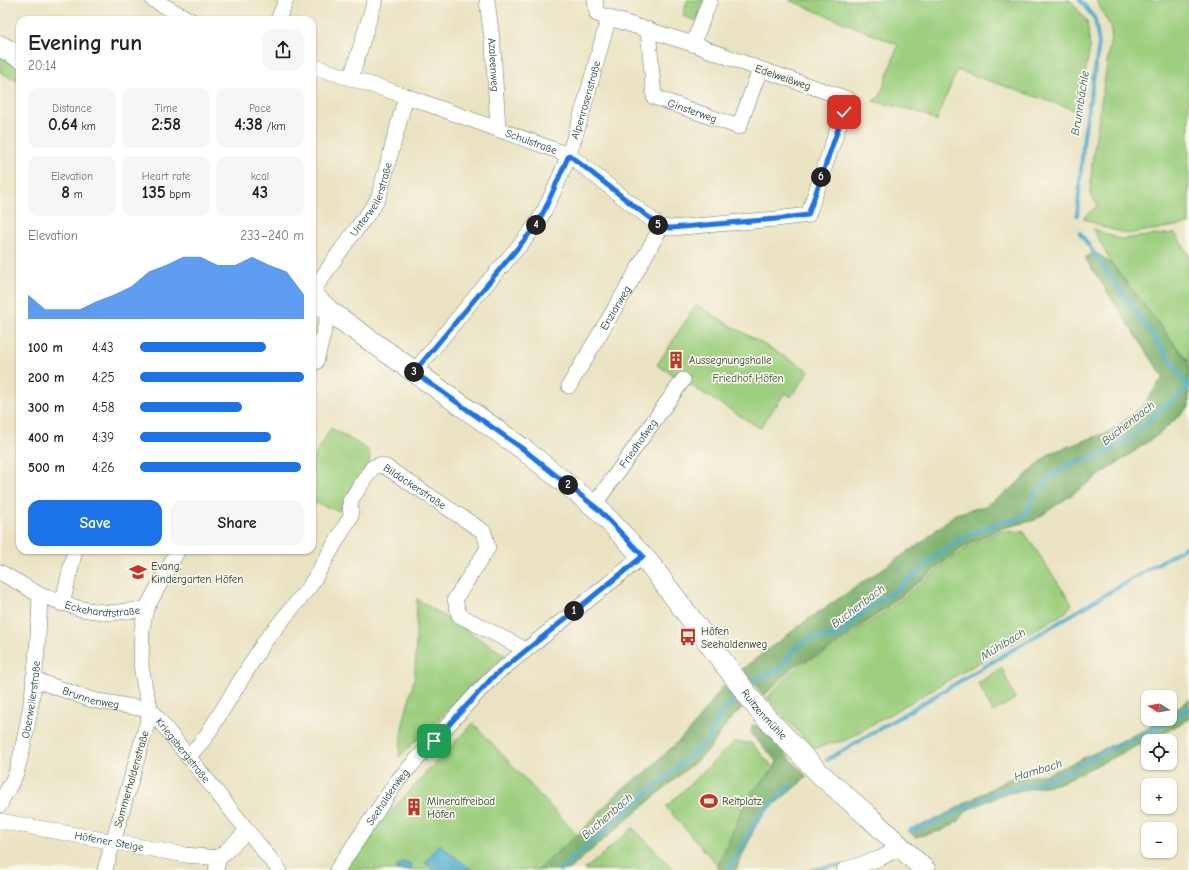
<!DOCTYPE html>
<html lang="en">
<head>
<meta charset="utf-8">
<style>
	:root { --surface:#fff; --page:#f6f6f6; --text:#202124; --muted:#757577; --accent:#1a73e8 }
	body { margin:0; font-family:"Comic Neue",sans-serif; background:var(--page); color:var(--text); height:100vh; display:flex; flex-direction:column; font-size:15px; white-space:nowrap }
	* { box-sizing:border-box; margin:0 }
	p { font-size:13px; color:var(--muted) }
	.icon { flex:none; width:22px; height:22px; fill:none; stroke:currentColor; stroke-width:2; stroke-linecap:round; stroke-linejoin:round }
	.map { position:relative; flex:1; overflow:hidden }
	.details { position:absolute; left:16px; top:16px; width:300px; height:538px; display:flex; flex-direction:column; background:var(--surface); border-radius:12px; box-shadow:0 1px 3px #0004 }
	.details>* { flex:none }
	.needle { width:26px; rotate:281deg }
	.buttons { position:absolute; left:1141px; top:690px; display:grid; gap:8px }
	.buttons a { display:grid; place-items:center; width:36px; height:36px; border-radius:8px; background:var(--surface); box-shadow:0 1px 3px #0004; font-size:20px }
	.pin { position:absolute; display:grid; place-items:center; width:34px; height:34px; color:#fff; margin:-17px; border-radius:8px; box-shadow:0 2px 6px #0006 }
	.km { position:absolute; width:20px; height:20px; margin:-10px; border-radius:50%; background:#222; color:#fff; font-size:11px; line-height:20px; text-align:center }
	.round { display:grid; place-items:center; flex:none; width:42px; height:42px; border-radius:12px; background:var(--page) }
	.summary { display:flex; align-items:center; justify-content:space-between; height:68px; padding:0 12px }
	h1 { font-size:22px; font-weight:700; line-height:30px }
	.stats { display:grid; grid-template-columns:repeat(3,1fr); gap:6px; height:68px; padding:4px 12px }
	.stats div { display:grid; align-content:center; border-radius:10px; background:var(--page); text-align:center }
	.stats b { font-size:17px; font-weight:700 }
	.stats small { font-size:11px; font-weight:400 }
	.stats p { font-size:11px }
	.chart { height:112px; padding:8px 12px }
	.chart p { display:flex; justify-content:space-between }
	.chart svg { width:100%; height:72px; margin-top:4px; fill:var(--accent); opacity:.7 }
	.primary-button { display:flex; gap:8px; margin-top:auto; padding:8px 12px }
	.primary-button a { flex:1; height:46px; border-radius:12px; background:var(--accent); color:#fff; font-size:16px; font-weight:700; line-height:46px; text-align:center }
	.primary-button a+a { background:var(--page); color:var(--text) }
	ul { padding:0 12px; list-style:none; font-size:13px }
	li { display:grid; grid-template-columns:64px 48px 1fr; align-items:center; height:30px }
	li i { height:10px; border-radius:5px; background:var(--accent) }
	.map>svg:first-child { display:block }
</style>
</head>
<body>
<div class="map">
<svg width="1189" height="870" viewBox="0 0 1189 870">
	<rect width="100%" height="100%" fill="#fbf7ec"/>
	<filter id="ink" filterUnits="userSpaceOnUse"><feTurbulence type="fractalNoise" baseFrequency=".025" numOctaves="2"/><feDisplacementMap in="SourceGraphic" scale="8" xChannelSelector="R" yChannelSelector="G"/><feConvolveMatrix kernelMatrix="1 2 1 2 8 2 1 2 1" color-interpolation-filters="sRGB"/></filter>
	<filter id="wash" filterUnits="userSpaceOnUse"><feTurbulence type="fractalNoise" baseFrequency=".012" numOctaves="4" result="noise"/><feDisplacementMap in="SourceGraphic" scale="16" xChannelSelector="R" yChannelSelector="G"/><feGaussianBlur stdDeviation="0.9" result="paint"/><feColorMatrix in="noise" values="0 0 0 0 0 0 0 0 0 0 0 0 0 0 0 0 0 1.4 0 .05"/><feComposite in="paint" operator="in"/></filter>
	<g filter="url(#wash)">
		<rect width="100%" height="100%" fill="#eae3c2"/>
		<path fill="#9dcf7f" stroke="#5e865a" d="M687,0H704L697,21L683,16Z
			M789,0H1070L1087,21L1090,47L1078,111L957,70L936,122C926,111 888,105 873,101L880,96L898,45Z
			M1096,0H1189V224L1127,234L1103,227L1083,218L1098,205L1090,194L1092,163L1112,30Z
			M0,53L20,63V83L0,72Z
			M1093,229L1120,239L1175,233L1189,255V359L1187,360L1112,264Z
			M696,305L809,371L791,397L785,393L760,428L657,365Z
			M331,428L367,449L370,455L369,462L339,511L312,502V461Z
			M1000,531L1024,532L1072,604L1066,612L844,741L831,743L814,749L767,698L799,664L825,653L878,617L964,550Z
			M417,599L505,655L399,757L402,728L415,676Z
			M1002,668L1015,699L993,712L978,683Z
			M473,723L577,835L537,870H346L367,839L430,768Z
			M734,742L751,743L775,769L748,796L718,866L666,807Z
			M633,828L675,870H584Z"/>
		<path fill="#7eb26e" stroke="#4e7851" d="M1094,251L1112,264L1187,360H1189V407L1158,435L1035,520L999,529L963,548L878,614L826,651L797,663L764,696L742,669L810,618L922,542L955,514L985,506L1012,488L1050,453L1111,431L1142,407L1163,377L1085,258Z
			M724,685L742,708L727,723L708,751L568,870H537L577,835L623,788L645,773L690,730Z
			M1189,699V719L1162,734L1060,783L1004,794L967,810L959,821L941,831L915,837L907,830L939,818L969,801L1009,779L1048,774L1147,729L1161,719H1170V713Z
			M752,725L761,727L807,777L768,810L756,825L736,870H718V866L748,796L774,769L777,761L751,734Z"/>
		<path fill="#52afd0" stroke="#387682" d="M439,844L472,870H434L425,863Z
			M402,862H408L411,865V870H396L398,865Z"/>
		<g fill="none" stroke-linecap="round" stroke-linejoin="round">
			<path stroke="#52afd0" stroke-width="4" d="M1077,215L1084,135L1099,44L1095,19L1080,0
				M1080,233L1189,387
				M748,687L754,680L770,674L782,667L795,648L810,638L836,637L846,631L854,619L893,592L920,571L938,554L962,538L1000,522L1017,520L1025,514L1035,493L1050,477L1070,464L1103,455L1126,440L1189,386
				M827,760L1189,545
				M910,831L935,823L992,794L1008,789L1032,784L1059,776L1098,755L1155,729L1189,708
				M560,870L707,741L724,709L740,694
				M729,870L757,819L791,785
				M812,870L832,866H843"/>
		</g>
	</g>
	<g filter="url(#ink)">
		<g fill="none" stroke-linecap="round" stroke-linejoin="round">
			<g stroke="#676" stroke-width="16">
				<g id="street">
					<path d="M153,0L190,20"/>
					<path id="s1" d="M487,0L493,47L498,128"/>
					<path d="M278,20L286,0"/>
					<path id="s2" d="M648,29L654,97L739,127L760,69"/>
					<path d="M693,44L710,0"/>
					<path id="s3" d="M312,66L406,96L569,155L661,227L671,228L776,219L808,215L848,99L760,69L693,44L597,14L595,0"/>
					<path d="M351,78L375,0"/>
					<path id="s4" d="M312,292L341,250L375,204L379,196L406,96"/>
					<path d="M316,362L329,311"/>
					<path id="s5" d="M414,372C443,337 471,301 501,267C517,248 534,231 545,209C576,150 590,81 609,17"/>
					<path id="s6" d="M569,386L634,276L661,227"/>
					<path id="s7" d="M594,505L683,380"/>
					<path id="s8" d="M178,550L146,609L142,629L141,665L145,689L151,710L279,870"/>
					<path id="s9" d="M0,572L40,595L81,609L111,613L146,609"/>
					<path d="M62,604L75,550"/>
					<path id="s10" d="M33,679L92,700L151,710L105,870"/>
					<path id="s11" d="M188,757L205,738L265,641L310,586L351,516L350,501L373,467L379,465L386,467L484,532L488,548L455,599L459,615L526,650"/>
					<path id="s12" d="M0,805C4,792 14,782 17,770C33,713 38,654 40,595"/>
					<path id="s13" d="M0,821L185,855L219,858"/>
					<path d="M216,870L219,858L247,831"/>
					<path id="s14" d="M337,870L398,780L477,693L496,674L643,556"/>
					<path d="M844,870L881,858L900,847"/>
				</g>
			</g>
			<g stroke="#676" stroke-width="22">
				<g id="secondary">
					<path d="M0,46L20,57"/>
					<path id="s15" d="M312,295L329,311L523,449L599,510L649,563L759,710L820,774L868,816L925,870"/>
				</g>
			</g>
			<use href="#street" stroke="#fff" stroke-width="15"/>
			<use href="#secondary" stroke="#fff" stroke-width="21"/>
		</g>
	</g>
	<g fill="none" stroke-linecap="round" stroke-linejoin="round" filter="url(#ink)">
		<g stroke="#fff" stroke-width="8">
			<path id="route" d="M434,741L493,677L643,556L599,510L523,449L414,372L536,226L545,209L569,155L661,227L671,228L776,219L808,215L844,112"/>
		</g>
		<use href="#route" stroke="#1a73e8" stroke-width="5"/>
	</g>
	<defs>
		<g id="building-bare" transform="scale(1.38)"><path d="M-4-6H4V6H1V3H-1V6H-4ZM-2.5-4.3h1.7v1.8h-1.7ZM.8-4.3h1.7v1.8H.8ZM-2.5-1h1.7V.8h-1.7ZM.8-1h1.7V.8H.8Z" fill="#c8321e" stroke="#fbf7ec" stroke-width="2.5" paint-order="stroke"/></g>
		<g id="school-bare" transform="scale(1.38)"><path d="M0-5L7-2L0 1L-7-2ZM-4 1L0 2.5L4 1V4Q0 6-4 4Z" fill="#c8321e" stroke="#fbf7ec" stroke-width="2.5" paint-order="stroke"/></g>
		<g id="bus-bare" transform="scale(1.38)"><path d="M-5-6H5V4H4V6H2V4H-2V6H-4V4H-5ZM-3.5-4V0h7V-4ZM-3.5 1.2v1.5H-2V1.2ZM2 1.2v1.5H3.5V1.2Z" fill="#c8321e" stroke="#fbf7ec" stroke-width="2.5" paint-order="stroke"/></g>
		<g id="stadium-bare" transform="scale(1.38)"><path d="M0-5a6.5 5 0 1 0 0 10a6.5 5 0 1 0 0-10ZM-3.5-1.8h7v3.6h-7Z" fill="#c8321e" stroke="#fbf7ec" stroke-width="2.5" paint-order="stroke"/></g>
	</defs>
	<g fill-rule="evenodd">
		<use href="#building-bare" x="676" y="360"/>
		<use href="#school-bare" x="138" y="572"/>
		<use href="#bus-bare" x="688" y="637"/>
		<use href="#stadium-bare" x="709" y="801"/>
		<use href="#building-bare" x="414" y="807"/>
	</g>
	<g text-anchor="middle" stroke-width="3.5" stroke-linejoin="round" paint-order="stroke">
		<g font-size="11" fill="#1f3d34" stroke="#fbf7ec">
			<text dy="4" stroke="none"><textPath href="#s1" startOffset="65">Azaleenweg</textPath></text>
			<text transform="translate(783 77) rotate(19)" y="4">Edelweißweg</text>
			<text dy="4" stroke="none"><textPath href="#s5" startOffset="326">Alpenrosenstraße</textPath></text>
			<text dy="4" stroke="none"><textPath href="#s2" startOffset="109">Ginsterweg</textPath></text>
			<text dy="4" stroke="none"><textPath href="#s3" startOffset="232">Schulstraße</textPath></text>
			<text dy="4" stroke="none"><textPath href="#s4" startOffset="111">Unterweilerstraße</textPath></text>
			<text dy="4" stroke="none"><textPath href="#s6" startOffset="91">Enzianweg</textPath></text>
			<text dy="4" stroke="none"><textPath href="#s7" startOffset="76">Friedhofweg</textPath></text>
			<text dy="4" stroke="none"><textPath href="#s11" startOffset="396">Bildackerstraße</textPath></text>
			<text dy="4" stroke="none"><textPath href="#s9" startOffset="111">Eckehardtstraße</textPath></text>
			<text dy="4" stroke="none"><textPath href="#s10" startOffset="61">Brunnenweg</textPath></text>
			<text dy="4" stroke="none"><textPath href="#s12" startOffset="111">Oberweilerstraße</textPath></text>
			<text dy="4" stroke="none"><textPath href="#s15" startOffset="622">Ruitzenmühle</textPath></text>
			<text dy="4" stroke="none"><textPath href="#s8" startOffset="221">Kriegsbergstraße</textPath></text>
			<text transform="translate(131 779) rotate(-74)" y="4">Sommerhaldenstraße</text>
			<text dy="4" stroke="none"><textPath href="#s14" startOffset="89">Seehaldenweg</textPath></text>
			<text dy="4" stroke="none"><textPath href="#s13" startOffset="111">Höfener Steige</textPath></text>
		</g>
		<g font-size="11" fill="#1f3d34" stroke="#fbf7ec" text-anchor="start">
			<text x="689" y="364">Aussegnungshalle</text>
			<text x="151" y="570">Evang.<tspan x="151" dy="13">Kindergarten Höfen</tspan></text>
			<text x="701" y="635">Höfen<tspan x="701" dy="13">Seehaldenweg</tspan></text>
			<text x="427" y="805">Mineralfreibad<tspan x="427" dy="13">Höfen</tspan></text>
			<text x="722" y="805">Reitplatz</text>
		</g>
		<g font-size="11" fill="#385a43" stroke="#fbf7ec">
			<text x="748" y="382">Friedhof Höfen</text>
		</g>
		<g font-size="12" font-style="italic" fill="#2e5f63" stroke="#fbf7ec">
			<text transform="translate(1080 103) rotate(-81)" y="4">Brunnbächle</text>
			<text transform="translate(1128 423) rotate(-38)" y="4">Buchenbach</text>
			<text transform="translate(858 606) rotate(-37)" y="4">Buchenbach</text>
			<text transform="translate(1003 644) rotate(-31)" y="4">Mühlbach</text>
			<text transform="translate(1038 770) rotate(-17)" y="4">Hambach</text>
			<text transform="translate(607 816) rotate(-41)" y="4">Buchenbach</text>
		</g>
	</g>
</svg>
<div class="buttons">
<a><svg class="needle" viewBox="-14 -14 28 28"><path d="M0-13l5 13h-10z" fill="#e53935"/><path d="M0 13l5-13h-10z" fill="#757577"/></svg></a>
<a><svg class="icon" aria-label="locate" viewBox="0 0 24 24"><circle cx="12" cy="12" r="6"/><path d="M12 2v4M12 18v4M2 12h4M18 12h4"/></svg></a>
<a>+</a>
<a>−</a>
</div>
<div class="pin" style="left:434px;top:741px;background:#1e9e55"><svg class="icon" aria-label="arrive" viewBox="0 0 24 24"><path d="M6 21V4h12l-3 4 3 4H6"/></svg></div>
<div class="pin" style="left:844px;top:112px;background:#d93025"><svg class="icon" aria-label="check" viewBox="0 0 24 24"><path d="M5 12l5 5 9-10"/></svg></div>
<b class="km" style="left:574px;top:611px">1</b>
<b class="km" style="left:568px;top:485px">2</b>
<b class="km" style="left:414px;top:372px">3</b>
<b class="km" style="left:536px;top:225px">4</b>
<b class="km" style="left:658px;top:225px">5</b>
<b class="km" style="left:821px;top:177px">6</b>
<section class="details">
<div class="summary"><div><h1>Evening run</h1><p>20:14</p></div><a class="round"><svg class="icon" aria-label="share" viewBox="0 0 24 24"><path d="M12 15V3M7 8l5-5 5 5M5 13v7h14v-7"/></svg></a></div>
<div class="stats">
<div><p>Distance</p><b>0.64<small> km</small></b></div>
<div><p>Time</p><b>2:58</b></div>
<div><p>Pace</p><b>4:38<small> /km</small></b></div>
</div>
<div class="stats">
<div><p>Elevation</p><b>8<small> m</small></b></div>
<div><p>Heart rate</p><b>135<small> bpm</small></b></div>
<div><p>kcal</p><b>43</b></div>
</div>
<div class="chart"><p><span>Elevation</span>233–240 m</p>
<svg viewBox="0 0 160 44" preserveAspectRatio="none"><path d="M0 44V29L10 38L20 38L30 38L40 33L50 29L60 24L70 15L80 11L90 6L100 6L110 11L120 11L130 6L140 11L150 15L160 29V44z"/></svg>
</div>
<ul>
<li><b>100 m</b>4:43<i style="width:77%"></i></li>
<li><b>200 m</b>4:25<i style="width:100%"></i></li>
<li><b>300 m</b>4:58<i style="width:62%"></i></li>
<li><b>400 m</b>4:39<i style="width:80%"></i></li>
<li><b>500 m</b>4:26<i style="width:98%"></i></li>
</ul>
<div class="primary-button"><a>Save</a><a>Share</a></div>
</section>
</div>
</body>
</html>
